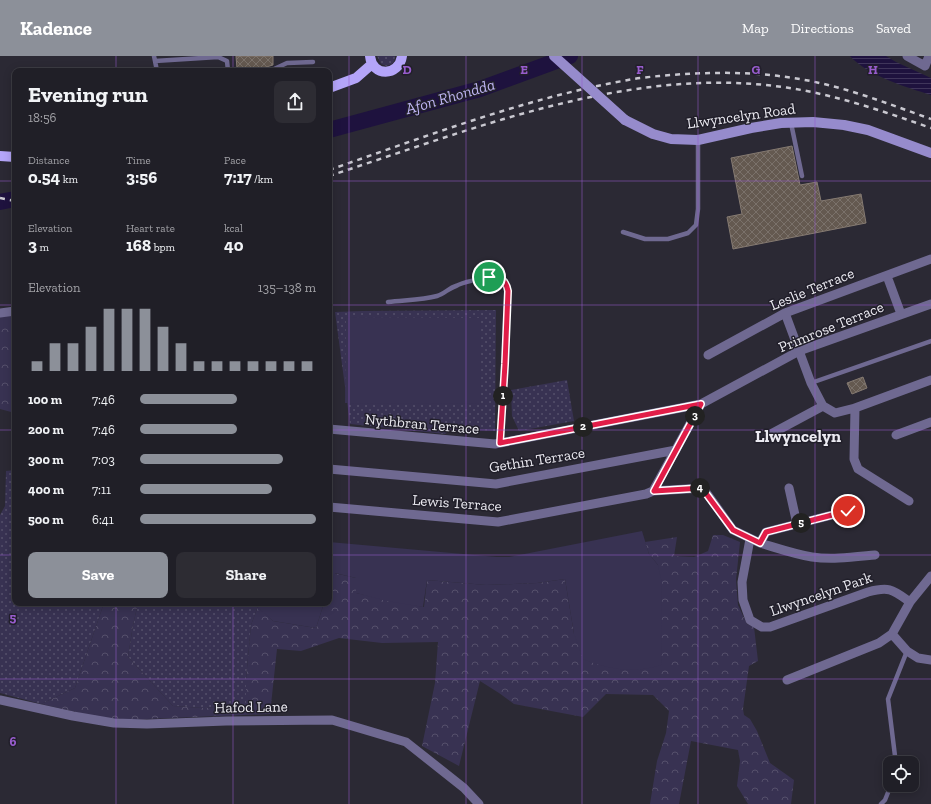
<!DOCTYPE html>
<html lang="en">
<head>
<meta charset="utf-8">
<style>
	:root { --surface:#201f27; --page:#2d2c33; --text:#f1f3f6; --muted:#a2a2a7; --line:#3d3d44; --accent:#8c9099 }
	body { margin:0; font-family:"Zilla Slab",serif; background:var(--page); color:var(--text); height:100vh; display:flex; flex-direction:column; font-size:15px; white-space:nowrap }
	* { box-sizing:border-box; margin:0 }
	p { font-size:13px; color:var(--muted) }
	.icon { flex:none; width:22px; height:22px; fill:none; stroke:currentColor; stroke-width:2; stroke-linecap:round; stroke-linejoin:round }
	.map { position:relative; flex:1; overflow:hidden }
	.side { position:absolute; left:12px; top:12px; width:320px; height:538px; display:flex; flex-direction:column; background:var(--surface); border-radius:8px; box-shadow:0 2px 10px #0003,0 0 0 1px var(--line) }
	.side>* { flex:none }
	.fabs { position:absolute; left:883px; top:700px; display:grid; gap:8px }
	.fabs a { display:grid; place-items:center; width:36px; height:36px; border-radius:8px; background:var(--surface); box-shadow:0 2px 10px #0003,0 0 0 1px var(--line); font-size:20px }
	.pin { position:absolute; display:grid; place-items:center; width:34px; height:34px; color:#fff; margin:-17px; border:2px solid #fff; border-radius:50%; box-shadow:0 1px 4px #0007 }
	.km { position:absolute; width:20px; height:20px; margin:-10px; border-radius:50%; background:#222; color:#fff; font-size:11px; line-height:20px; text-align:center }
	.round { display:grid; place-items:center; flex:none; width:42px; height:42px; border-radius:8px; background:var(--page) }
	.head { display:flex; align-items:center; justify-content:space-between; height:68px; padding:0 16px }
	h1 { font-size:22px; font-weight:800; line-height:30px }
	.figures { display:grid; grid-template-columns:repeat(3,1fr); gap:6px; height:68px; padding:4px 16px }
	.figures div { display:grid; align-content:center }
	.figures b { font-size:17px; font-weight:800 }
	.figures small { font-size:11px; font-weight:400 }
	.figures p { font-size:11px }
	.chart { height:112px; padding:8px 16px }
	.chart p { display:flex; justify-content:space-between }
	.chart svg { width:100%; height:72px; margin-top:4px; stroke:var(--accent); stroke-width:6 }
	.button { display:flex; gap:8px; margin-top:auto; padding:8px 16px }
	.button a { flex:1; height:46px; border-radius:8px; background:var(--accent); color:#fff; font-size:16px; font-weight:800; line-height:46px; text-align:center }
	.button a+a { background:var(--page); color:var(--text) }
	ul { padding:0 16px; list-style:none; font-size:13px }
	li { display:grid; grid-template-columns:64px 48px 1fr; align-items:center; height:30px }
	li i { height:10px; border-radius:5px; background:var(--accent) }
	header { display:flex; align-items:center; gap:24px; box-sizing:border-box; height:56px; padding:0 20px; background:var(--accent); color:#fff }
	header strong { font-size:19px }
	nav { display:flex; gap:22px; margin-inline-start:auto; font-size:14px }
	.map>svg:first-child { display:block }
</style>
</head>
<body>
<header>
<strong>Kadence</strong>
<nav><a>Map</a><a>Directions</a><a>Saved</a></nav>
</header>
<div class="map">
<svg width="931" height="748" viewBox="0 0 931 748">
	<defs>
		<pattern id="grass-dots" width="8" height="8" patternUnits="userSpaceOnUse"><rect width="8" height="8" fill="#383252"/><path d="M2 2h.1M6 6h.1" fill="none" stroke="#55506b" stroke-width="1.8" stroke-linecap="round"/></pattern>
		<pattern id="forest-crowns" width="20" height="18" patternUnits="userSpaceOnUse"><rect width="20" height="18" fill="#383252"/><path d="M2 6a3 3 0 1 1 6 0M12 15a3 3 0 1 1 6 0" fill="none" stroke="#55506b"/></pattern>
		<pattern id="water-rules" width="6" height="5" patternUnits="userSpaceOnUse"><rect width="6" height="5" fill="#1e123e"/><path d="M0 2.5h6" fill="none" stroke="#3f355a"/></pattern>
		<pattern id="building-cross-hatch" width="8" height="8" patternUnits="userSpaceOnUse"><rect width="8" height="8" fill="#645950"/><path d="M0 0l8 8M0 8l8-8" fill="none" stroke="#7a716a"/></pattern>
	</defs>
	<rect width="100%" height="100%" fill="#2b2934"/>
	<path fill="url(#grass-dots)" d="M377,0H395C395,6 392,9 386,10L381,8Z
		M496,254L495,375L452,373L445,378L350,368L335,256L363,255Z
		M567,324L574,365L519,375L512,360L511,334Z
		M15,414V547H104L75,632L41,648L0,637V459L5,450L6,415Z
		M138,547H253L258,550L251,569L246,623V650L203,652L173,650L128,601L133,569Z"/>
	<path fill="url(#forest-crowns)" d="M15,257V357L0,353V259Z
		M713,479H723L740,486L736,524L738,549L747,568L754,571L758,605L749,610L743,653L744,659L750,663L757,675L770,707L794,724L791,748H748L737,730L740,705L738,694L691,685L679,748H650L657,705L666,677L669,655L653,639L606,638L583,661L514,648L499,637L480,625L459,710L422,690L435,627L438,586L382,587L339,582L301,595L277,593L270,658L122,664L89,659L41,648L75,632L104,547H138L133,569L128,601L173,650L203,652L246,650V623L251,569L258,550L273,565L316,572L324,547H329V533L334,517L356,522V537L424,551L427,524L486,529L537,527L565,523L574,578L658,509L649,498L645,486L677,481L674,500L694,501L708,495Z"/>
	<path fill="#383252" d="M346,261L481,262L480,348L345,347Z
		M642,475L649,498L658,509L662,528L661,609C636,618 606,613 583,603L574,578L565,523L537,527L486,529L427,524L423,551L387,545L356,537V522L335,517L329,533V486L497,501H509Z
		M253,547H324L316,572L273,565Z"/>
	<path fill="url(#water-rules)" d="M850,0H886L896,6L931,22V39C906,31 868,20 850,0Z"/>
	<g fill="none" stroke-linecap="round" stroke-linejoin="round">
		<path stroke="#1e123e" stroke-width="16" d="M329,74L480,33L570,0
			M0,146L15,143"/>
	</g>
	<path fill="url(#building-cross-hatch)" stroke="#857a71" d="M236,0H273V9L263,12L237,13Z
		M792,90L800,129L817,126L821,145L861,138L866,167L733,193L727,161L742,158L731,102Z
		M863,321L867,332L852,338L847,327Z"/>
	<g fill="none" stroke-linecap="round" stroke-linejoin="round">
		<path stroke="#6f6991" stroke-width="4.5" d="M154,0L157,15
			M155,5L218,1L227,5L228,15
			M264,15L272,14L287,7L313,6
			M791,67L802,120
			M623,176L645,183H668L688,177L696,169L698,153V84
			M388,246C404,244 422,244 437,240C444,238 449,232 456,230C463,226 472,225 479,223C510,215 509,231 508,256L500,387
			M811,327L931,285
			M894,707L895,700L888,643L907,595
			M881,748L885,744L891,729"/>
		<path stroke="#6f6991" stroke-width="9" d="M907,0L925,10L929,0
			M887,220L901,258
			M0,257L15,255
			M785,257L811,327L823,350L835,357L855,352L931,324
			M708,299L785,257L931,203
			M855,352L854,403L858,413L909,445
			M329,373L495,388L701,348L799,295L931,248
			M769,379L823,350
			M896,379L931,366
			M329,413L496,428L676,394
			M789,432L797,468
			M653,435L701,348
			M329,451L498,466L646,438L653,435L703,432L733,474L760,487L766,476L848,455
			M750,483L742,526L743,544L750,564L762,571H770L868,536C890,530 893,534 910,546
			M760,487C777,492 794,498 812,501C832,504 854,501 875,499
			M892,578L907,595L918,602L931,604
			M787,624L879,587L892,578L910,546L931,520
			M0,644L73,660L114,667L147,668L226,665L332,664L406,686L464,732L479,748"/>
		<path stroke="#968bcc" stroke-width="10" d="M625,64L653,78L671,83L698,84L751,72L781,67L813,66L844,69L868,74L931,97"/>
		<path stroke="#b4a5f9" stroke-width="10" d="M370,0C372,21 399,21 402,0
			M329,32L356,22L372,8
			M0,100L15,101"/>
		<path stroke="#c9c8d0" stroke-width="2.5" stroke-dasharray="5 5" stroke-linecap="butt" d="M329,114C427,80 526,42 628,24C638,22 649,21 659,20C704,16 749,15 793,22C841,29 886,47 931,63
			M329,120C467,75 618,14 765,29C822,34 877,53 931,72
			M0,142L15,145"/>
		<path stroke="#968bcc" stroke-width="10" d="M554,0L625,64"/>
	</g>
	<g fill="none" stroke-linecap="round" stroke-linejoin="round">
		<g stroke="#fff" stroke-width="8">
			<path id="route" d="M489,221C500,220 506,224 508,235L505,308L500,387L701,348L654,435L702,432L733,474L760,487L766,476L848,455"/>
		</g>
		<use href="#route" stroke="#e11d48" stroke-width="5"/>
	</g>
	<path fill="none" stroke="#975ccc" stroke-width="1" stroke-opacity="0.55" d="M116,0V15M233,0V15M349,0V748M466,0V748M582,0V748M698,0V748M815,0V748M0,125H15M329,125H931M0,249H15M329,249H931M0,374H15M329,374H931M0,499H15M329,499H931M116,547V748M233,547V748M0,623H931"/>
	<g text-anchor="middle" stroke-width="3" stroke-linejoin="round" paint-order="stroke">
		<g font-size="15" fill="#ebeaf1" stroke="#211f2a">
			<text transform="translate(741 60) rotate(-8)" y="5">Llwyncelyn Road</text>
			<text transform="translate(812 233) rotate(-22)" y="5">Leslie Terrace</text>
			<text transform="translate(831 271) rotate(-22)" y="5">Primrose Terrace</text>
			<text transform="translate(422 368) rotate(5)" y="5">Nythbran Terrace</text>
			<text transform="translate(537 404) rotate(-9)" y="5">Gethin Terrace</text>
			<text transform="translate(457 447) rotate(4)" y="5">Lewis Terrace</text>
			<text transform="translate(821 538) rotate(-19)" y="5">Llwyncelyn Park</text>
			<text transform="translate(251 651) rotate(-1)" y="5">Hafod Lane</text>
		</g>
		<g font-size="16" font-style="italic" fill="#bfb5f4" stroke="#211f2a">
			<text transform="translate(450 40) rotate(-16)" y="6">Afon Rhondda</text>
		</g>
		<g font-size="17" font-weight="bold" fill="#ebeaf1" stroke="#211f2a">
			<text x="798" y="386">Llwyncelyn</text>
		</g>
	</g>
	<g font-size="13" text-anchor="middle" font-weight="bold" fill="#975ccc" stroke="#211f2a" stroke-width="3" stroke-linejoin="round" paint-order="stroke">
		<text x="407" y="18">D</text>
		<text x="524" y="18">E</text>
		<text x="640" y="18">F</text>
		<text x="756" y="18">G</text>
		<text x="873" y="18">H</text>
		<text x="13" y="566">5</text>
		<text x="13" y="690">6</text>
	</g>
</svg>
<div class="fabs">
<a><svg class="icon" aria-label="locate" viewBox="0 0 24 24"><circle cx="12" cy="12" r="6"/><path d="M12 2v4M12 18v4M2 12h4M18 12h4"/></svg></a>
</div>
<div class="pin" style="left:489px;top:221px;background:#1e9e55"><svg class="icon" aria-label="arrive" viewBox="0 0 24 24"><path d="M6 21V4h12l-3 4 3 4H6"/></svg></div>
<div class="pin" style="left:848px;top:455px;background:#d93025"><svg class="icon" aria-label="check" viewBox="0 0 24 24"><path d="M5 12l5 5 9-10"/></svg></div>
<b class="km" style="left:503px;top:340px">1</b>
<b class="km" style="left:583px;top:371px">2</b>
<b class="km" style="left:695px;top:360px">3</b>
<b class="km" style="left:700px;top:432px">4</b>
<b class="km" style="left:801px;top:467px">5</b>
<section class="side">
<div class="head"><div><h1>Evening run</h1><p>18:56</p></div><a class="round"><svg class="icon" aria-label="share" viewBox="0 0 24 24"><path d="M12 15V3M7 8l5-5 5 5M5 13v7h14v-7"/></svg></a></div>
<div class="figures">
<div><p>Distance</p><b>0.54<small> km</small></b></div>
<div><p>Time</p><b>3:56</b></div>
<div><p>Pace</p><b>7:17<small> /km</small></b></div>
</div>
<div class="figures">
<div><p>Elevation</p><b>3<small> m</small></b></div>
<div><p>Heart rate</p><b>168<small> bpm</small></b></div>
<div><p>kcal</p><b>40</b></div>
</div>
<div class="chart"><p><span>Elevation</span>135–138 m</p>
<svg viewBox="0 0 160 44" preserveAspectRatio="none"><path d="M5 44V38M15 44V27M25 44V27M35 44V17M45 44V6M55 44V6M65 44V6M75 44V17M85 44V27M95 44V38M105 44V38M115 44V38M125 44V38M135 44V38M145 44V38M155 44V38"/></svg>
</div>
<ul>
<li><b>100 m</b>7:46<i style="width:55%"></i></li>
<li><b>200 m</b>7:46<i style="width:55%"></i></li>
<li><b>300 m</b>7:03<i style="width:81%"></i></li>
<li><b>400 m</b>7:11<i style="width:75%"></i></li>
<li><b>500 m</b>6:41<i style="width:100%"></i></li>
</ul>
<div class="button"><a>Save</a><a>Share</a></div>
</section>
</div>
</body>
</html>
